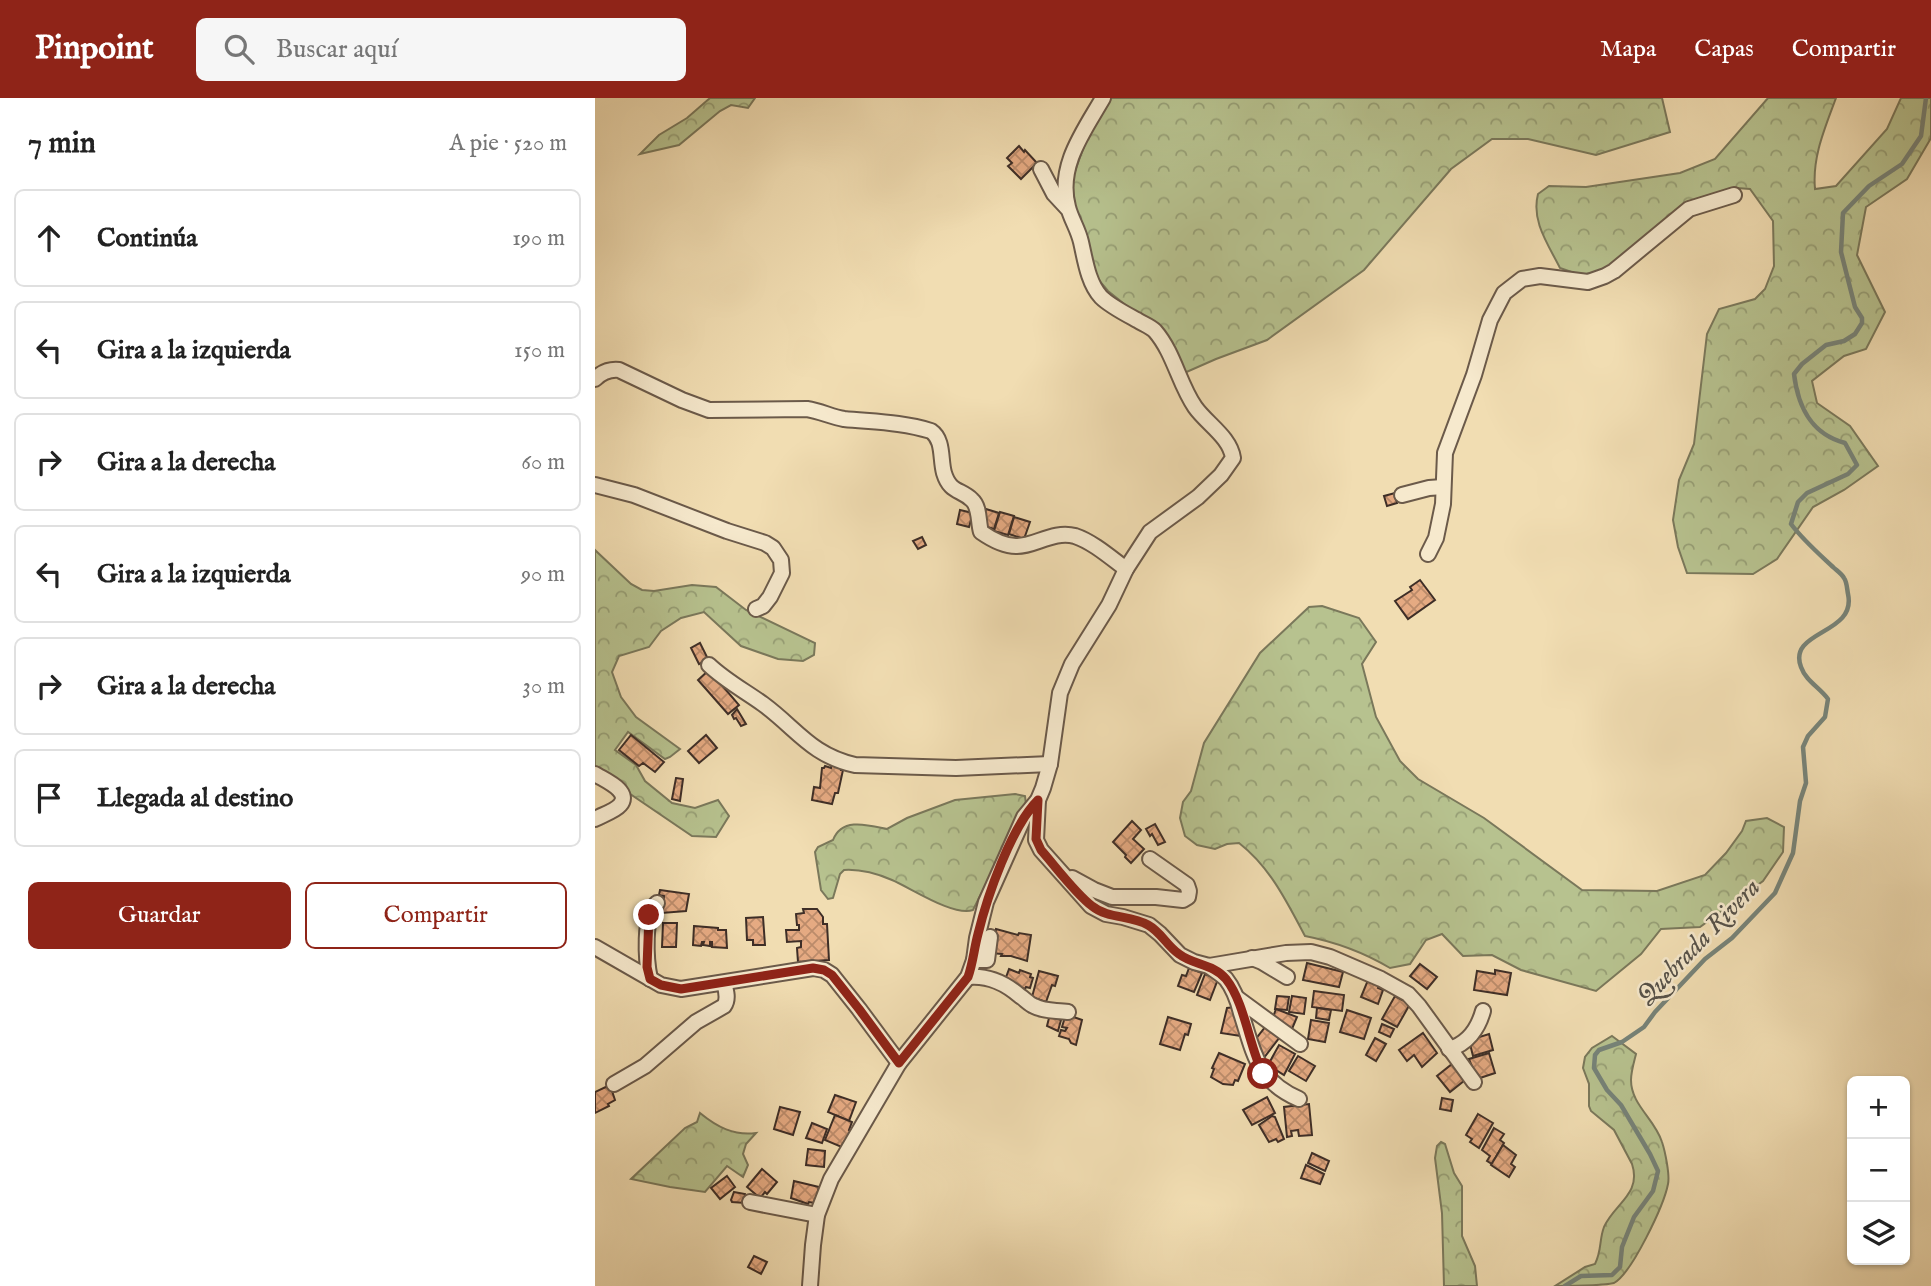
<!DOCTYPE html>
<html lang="es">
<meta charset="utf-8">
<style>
:root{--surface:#fff;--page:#f6f6f6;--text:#222;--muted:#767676;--line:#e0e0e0;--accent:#8f2418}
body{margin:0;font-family:"IM FELL English",serif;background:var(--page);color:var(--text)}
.controls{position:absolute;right:21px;bottom:21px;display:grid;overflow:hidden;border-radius:10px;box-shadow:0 2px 5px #0004}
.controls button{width:63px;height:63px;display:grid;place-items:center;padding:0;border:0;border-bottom:2px solid var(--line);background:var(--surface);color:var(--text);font:35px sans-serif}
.stop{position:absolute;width:21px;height:21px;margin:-16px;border:5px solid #8f2418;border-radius:50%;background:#fff}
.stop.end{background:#8f2418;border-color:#fff;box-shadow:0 2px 7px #0008}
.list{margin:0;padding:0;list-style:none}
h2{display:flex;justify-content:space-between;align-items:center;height:91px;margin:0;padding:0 28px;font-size:30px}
h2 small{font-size:23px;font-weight:400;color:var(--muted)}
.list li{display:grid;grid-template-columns:46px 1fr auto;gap:21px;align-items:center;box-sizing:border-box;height:98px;margin:0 14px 14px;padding:0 14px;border:2px solid var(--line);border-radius:10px}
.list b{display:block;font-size:26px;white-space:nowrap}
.list em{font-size:23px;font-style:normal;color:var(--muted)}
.actions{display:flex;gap:14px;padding:21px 28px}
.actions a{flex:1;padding:16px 0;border:2px solid var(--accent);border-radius:10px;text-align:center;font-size:24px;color:var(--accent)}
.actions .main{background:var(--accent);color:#fff}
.icon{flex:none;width:38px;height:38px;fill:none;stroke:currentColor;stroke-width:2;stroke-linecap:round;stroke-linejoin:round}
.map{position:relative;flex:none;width:1336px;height:1188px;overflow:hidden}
header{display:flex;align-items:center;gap:42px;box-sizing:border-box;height:98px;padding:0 35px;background:var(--accent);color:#fff}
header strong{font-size:33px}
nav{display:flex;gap:38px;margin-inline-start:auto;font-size:24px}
.search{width:490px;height:63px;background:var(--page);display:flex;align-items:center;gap:18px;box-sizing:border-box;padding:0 24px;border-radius:10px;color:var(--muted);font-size:26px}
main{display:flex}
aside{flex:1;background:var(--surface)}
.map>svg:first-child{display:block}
.forest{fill:url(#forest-crowns);stroke:#7a785b;stroke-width:2}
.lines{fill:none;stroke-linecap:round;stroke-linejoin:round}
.stream{stroke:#768379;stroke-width:4.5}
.building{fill:url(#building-cross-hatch);stroke:#3e2e27;stroke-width:2}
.minor-casing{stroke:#6b5a4a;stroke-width:18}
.minor{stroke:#f6e9cd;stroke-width:14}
.route{stroke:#8f2418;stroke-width:9}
.labels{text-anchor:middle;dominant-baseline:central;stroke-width:5;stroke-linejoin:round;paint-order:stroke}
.water-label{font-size:26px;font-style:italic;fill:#555149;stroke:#f6e9cd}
</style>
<header>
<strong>Pinpoint</strong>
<div class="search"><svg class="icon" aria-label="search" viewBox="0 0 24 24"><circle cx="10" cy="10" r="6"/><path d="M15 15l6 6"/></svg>Buscar aquí</div>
<nav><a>Mapa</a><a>Capas</a><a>Compartir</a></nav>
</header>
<main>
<aside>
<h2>7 min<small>A pie · 520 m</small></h2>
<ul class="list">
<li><svg class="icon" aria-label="ahead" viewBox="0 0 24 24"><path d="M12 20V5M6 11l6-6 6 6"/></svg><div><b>Continúa</b></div><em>190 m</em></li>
<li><svg class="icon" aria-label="left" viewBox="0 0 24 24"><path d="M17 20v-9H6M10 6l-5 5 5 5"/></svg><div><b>Gira a la izquierda</b></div><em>150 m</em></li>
<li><svg class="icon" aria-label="right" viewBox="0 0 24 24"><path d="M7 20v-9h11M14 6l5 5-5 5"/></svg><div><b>Gira a la derecha</b></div><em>60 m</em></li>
<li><svg class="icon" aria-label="left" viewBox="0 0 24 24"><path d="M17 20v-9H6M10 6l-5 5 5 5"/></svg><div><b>Gira a la izquierda</b></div><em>90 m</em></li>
<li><svg class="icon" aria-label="right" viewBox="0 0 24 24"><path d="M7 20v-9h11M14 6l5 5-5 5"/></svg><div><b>Gira a la derecha</b></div><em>30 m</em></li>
<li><svg class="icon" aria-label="arrive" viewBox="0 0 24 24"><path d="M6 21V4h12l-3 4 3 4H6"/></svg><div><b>Llegada al destino</b></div></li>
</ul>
<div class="actions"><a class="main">Guardar</a><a>Compartir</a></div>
</aside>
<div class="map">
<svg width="1336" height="1188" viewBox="0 0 1336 1188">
<defs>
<pattern id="forest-crowns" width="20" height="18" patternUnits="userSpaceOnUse" patternTransform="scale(1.75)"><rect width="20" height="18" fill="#b7c28f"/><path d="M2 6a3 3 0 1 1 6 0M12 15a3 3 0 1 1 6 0" fill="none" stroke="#969e75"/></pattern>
<pattern id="building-cross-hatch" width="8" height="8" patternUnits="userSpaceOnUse" patternTransform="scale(1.75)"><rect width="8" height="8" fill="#e5aa82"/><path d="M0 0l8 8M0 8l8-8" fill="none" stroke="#bb8b6a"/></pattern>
</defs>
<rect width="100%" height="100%" fill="#f1ddb2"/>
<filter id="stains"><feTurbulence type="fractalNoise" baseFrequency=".00286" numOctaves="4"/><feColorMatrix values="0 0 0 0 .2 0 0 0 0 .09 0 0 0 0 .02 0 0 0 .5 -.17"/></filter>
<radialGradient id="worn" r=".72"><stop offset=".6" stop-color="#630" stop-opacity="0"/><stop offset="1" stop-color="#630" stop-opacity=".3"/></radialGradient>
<g class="forest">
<polygon points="115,0 160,0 153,10 136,7 125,13 84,47 45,56 64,37 92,20"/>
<polygon points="515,0 1067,0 1075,34 1001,57 933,41 897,41 856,71 769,172 672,242 621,261 587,276 538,213 513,193 502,180 476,105 476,85 484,62 493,38"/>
<path d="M1173,0H1241C1230,30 1217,59 1220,91L1241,88L1292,31L1306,0H1336V40L1312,81L1271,109L1262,157L1290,214L1271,251L1249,258L1217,283L1222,305L1255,328L1283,368L1249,392L1218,409L1182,461L1158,476L1092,475L1083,449L1078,422L1084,382L1099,346L1112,236L1124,211L1160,201L1170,191L1179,168L1178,123L1155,91L1142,90L1097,111L1026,167L988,178L965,170C953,146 936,123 943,96L954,88L991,89L1085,75L1120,61Z"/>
<polygon points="0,452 36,486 47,492 59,493 97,487 121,489 151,512 220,545 219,557 208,563 183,561 146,548 109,514 86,520 66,533 54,549 24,558 17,574 26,599 41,619 85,651 75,659 70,661 33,634 20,652 41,667 50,683 77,705 100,710 123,702 134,718 121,739 97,738 0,672"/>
<path d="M727,508L764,520L781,544L767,566L781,619L805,663L823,681L889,720L987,792L1062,793L1110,777L1131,755L1147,733L1151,723L1172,720L1189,729L1188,754L1168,783L1105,829L1066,831L1046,856L1001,893L926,872L897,857L868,858L847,836L831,842L815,866L795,870C768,854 741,844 710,838C692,804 675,769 644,745L632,746L620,751L602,747L590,738L585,720L588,704L596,693L609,645L665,555L714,509Z"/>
<path d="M420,696L430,698L431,707L378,812C359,819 316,790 297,782C283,776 265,771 249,772L245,776L238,800L233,801L226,792L220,754L223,749L238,742C247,719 273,727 292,731L312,720L360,702Z"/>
<path d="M1017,938L1041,956C1039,964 1036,974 1036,982C1036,1007 1060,1021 1067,1044C1070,1053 1075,1077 1073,1086C1069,1107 1037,1175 1019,1185C1006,1188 975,1188 960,1188L990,1169L1000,1166C1007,1152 1004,1142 1009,1129C1019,1106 1047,1096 1037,1066L1019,1032L996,1013L994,1008V986L988,970L990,959L997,950Z"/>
<path d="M105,1015C122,1029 139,1038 161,1035L151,1046L148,1056L153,1067L148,1079L132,1068L110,1094L75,1089L36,1081L90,1030L102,1024Z"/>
<polygon points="846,1044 850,1046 859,1075 867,1088 867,1138 880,1168 882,1188 849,1188 847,1115 840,1060 842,1048"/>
</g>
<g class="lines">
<path class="stream" d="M970,1188L986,1178L1017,1177L1025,1169L1027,1149L1039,1119L1058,1093L1063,1073L1055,1056L1026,1007L1012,992L999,970L1000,957L1004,952L1027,944L1049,929L1060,914L1110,861L1137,840L1180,795L1198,755L1205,703L1211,685L1208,649L1213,638L1230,619L1233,601C1224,589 1211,583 1206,569C1192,532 1262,537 1253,496C1252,491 1252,484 1249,480C1247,476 1241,472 1238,469C1223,455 1208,442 1196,426L1203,404L1212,395L1253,376L1262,367L1250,345C1216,336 1203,309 1199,276L1207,266L1231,247L1249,243L1260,236L1267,225V220L1260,209L1246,154L1248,115L1274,88L1307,66L1326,38L1331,0"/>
</g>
<g class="building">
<polygon points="424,48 429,54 430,52 442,65 426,81 413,68 417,65 412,60"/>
<polygon points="800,395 802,405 792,408 789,398"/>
<polygon points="391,411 404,415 399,431 386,427"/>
<polygon points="365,412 378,415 374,429 362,426"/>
<polygon points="405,414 419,418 413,437 399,433"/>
<polygon points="419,419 435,424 429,441 414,436"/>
<polygon points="327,439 331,447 323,451 318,443"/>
<polygon points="825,482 840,502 813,521 800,503 817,492 815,489"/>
<polygon points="105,545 113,561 104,566 96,550"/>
<polygon points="114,572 144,607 133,616 103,582"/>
<polygon points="142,611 151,626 146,628 141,620 139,621 137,617"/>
<polygon points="36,637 69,664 60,674 48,665 44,668 24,652"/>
<polygon points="111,637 122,650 104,665 93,653"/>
<polygon points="237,665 247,667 246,672 248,672 243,695 240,695 237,706 217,702 219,689 225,690 227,670 229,670 230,668 236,670"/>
<polygon points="81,680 88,681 85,703 77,701"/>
<polygon points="537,723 546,732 538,741 549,751 536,765 530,759 531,757 518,744"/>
<polygon points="560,726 570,744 563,747 557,736 555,738 551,731"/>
<polygon points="65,792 94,796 91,813 67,815 69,798 64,797"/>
<polygon points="208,811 222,811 228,819 228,826 232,826 234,862 203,864 202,850 206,849 206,843 192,844 191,832 204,832 204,827 202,827 201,816 209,815"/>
<polygon points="168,819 170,847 158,847 158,842 152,842 151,820"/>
<polygon points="68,825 82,825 81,849 67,849"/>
<polygon points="99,828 123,830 123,832 131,832 132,850 117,849 117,844 115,844 115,848 108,847 109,844 107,844 106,848 98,847"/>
<polygon points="401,831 423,837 424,835 436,837 432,863 416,858 406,858 407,856 397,855"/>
<polygon points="712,865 748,874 744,889 708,882"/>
<polygon points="825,866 842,879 832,891 815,878"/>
<polygon points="594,870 607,875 599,894 583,888 587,877 591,878"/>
<polygon points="414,871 424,875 425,872 436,876 435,879 438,880 435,890 431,889 430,891 420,888 420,885 410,882"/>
<polygon points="900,872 916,875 912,897 879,892 882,873 900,876"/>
<polygon points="444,873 463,878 460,888 457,887 451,904 437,899"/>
<polygon points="610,876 623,881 615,902 602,897"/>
<polygon points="773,882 784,887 783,890 788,892 783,906 766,899"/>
<polygon points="719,893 749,897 747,913 717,909"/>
<polygon points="682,898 694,899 692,912 680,911"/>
<polygon points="697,898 711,900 709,916 694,914"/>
<polygon points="800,898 815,906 802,929 787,921"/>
<polygon points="640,909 646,938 626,935 632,910"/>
<polygon points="722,910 736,912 734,922 721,920"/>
<polygon points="681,911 702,919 697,931 677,922"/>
<polygon points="752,912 776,920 769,941 745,934"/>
<polygon points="455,916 466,922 463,933 452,928"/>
<polygon points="476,918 487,922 481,947 476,945 474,941 464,938 466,932 470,933 472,930 467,929 470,919 475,921"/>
<polygon points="573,919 596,926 593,937 590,936 585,952 565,946"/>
<polygon points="716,922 734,925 730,944 713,941"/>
<polygon points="787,926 799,931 795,939 784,934"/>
<polygon points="671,928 685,939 668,961 660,942"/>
<polygon points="828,935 842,955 827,969 819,957 812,963 804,952"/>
<polygon points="894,936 898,952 878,958 875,946 878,941"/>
<polygon points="780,940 791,946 781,963 771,957"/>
<polygon points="684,947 700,956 689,977 673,967"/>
<polygon points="624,955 650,966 643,983 640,982 638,987 628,986 616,979 619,971 617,970"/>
<polygon points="894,955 900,975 882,981 874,961"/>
<polygon points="703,958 720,968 711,983 694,973"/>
<polygon points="857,966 870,982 855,994 842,978"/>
<polygon points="15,987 20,1002 13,1006 14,1008 0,1015 0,994"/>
<polygon points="240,997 261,1004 254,1023 233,1014"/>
<polygon points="672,999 680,1015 657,1027 648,1012"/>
<polygon points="847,1000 858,1002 856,1013 845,1011"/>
<polygon points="714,1006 717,1037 704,1038 703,1032 696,1033 697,1038 692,1039 689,1009"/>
<polygon points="185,1009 205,1014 198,1037 179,1031"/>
<polygon points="883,1016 898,1025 884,1050 875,1044 877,1041 871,1037"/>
<polygon points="240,1017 257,1024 254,1032 256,1033 249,1050 230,1042"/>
<polygon points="677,1018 680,1019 689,1041 683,1044 681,1041 674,1044 664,1027"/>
<polygon points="217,1025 232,1031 227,1045 211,1040"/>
<polygon points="899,1030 909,1036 905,1042 909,1045 897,1066 892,1063 895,1058 887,1052"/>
<polygon points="908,1047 921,1057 916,1066 920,1069 914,1079 896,1067"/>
<polygon points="213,1051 230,1053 229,1069 211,1067"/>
<polygon points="717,1055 734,1063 730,1073 713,1065"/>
<polygon points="711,1067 729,1076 725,1086 706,1080"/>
<polygon points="167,1071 182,1084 172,1096 170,1094 165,1100 152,1089"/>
<polygon points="132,1078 140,1089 125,1101 116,1090"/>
<polygon points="199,1083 224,1089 220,1105 214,1104 213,1106 196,1100"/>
<polygon points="139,1094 150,1096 150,1098 152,1098 150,1105 137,1104 136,1102"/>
<polygon points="159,1158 172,1164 166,1176 153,1169"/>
</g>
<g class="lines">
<defs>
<g id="minor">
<polyline points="446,71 459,96 472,110"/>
<path d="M0,281C7,274 14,271 24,272L87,302L114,312L212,311C225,313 237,319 249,321C279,324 307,324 336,333C349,342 345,361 349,375C355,395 366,391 377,402C385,409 383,424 386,434C396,441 408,448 421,448C439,449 458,432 480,438C498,444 516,460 531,471"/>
<polyline points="0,387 39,397 132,433 170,445 178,450 186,462 187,475 175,499 168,508 161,511"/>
<polyline points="807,397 834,390 848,389"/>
<polyline points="833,456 841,440 848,406 850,355 879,277 895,222 909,195 927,181 945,178 993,184 1010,178 1019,173 1094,111 1139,97"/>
<path d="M114,567C131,583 150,593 168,606C202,631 216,657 260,667L361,670L455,666"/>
<path d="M0,676C9,682 37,693 25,707C20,713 7,717 0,721"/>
<polyline points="443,702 441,742 446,752 496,808 511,816 528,819 554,827 565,836 585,857 599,864 614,868 691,855 716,854 735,859 786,881 813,896 824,908 879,984"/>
<polyline points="477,780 499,792 517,799 561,799 588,802 593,799 594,793 592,787 555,761"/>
<polyline points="0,849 66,887 86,891 218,870 229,872 237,877 264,911 304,965"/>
<polyline points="657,860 667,864 692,879"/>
<polyline points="379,862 392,862 395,839"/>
<path d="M614,868C619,872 626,876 631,881C639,891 643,903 646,915C659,955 662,983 704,1001"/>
<path d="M373,879C394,877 410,885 425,898C430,901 434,906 439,908C450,914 461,912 473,914"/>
<path d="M55,881C51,863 48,817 62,805"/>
<polyline points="642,900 705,946"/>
<path d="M854,951C872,946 883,931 888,913"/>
<path d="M19,986L50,968L101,924L129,908C134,901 131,892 129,885"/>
<polyline points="155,1104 222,1117"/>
<path d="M215,1188L218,1147L222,1117L236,1081L304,965L373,879L379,862L382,840L391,804L429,719L443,702L448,690L455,666L465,595L477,566L514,507L531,471L555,434L603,399L626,377L638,360C635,339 612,326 600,309C584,286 579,255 560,233C555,228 548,226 542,222C531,216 515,208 506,199C493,185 490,161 486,144C483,131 476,121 473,109C462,68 489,33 508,0"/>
</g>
</defs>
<use href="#minor" class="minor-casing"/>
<use href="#minor" class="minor"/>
</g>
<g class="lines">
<path class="route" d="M54,817L52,869L55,881L66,887L86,891L218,870L229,872L237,877L264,911L304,965L373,879C378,865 379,851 383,836C392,799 416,729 443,702L441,741L446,752C461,769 480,795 497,808C513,821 535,817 553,827C566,834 572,848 584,856C598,867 619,866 631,881C650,905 654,948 668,976"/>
</g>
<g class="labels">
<g class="water-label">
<text transform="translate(1104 844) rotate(-46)">Quebrada Rivera</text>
</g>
</g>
<rect width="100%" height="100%" filter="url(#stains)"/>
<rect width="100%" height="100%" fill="url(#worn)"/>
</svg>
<div class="controls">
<button>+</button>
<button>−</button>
<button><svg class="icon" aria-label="layers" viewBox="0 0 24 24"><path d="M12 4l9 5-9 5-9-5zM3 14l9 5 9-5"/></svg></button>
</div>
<div class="stop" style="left:668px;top:976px"></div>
<div class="stop end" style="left:54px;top:817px"></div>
</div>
</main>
